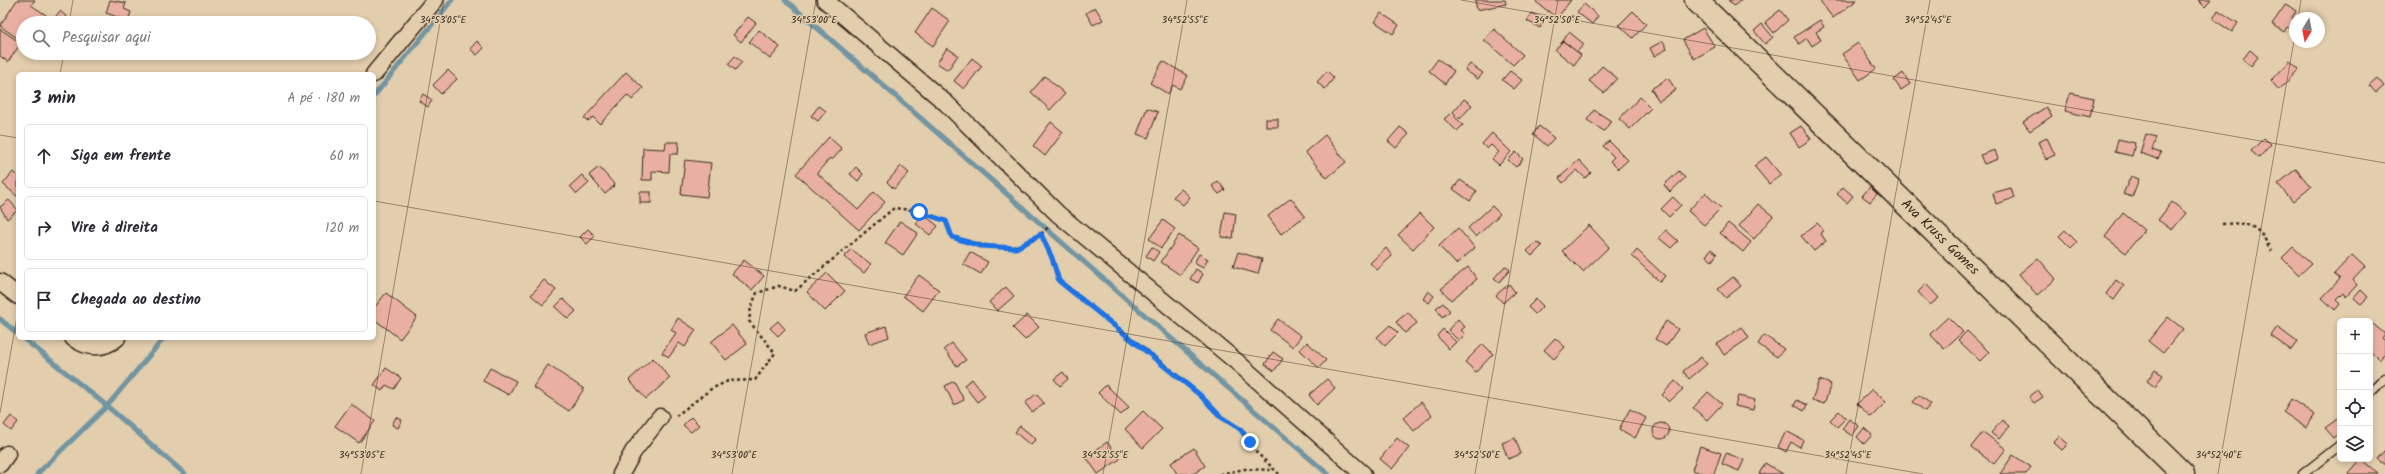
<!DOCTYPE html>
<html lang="pt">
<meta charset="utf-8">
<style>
:root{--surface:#fff;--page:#f7f7f7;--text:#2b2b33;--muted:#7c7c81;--line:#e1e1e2}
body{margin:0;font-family:Kalam,sans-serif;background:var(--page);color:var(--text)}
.controls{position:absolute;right:12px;bottom:12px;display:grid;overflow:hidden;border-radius:6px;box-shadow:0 2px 6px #0003}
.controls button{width:36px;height:36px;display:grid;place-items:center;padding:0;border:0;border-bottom:1px solid var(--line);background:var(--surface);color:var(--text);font:20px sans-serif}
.compass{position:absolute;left:2289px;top:12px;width:36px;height:36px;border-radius:50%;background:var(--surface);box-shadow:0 2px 6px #0003;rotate:190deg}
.stop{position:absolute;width:12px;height:12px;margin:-9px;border:3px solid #1a73e8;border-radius:50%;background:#fff}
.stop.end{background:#1a73e8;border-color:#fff;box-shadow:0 1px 4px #0008}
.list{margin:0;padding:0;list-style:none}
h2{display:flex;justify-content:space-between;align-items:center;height:52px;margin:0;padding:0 16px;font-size:17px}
h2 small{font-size:13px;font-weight:400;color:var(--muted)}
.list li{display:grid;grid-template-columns:26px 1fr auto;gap:12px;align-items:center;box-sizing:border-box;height:64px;margin:0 8px 8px;padding:0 8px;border:1px solid var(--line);border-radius:6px}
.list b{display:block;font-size:15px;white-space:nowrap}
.list em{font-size:13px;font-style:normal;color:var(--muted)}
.icon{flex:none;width:22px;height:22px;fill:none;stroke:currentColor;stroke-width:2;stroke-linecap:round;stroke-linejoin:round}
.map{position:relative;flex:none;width:2385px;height:474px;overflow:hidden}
.search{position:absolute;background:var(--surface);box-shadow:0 2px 6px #0003;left:16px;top:16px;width:360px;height:44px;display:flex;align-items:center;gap:10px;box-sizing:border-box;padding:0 14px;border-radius:22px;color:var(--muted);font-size:15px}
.panel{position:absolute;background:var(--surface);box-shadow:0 2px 6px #0003;left:16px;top:72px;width:360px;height:268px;border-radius:6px}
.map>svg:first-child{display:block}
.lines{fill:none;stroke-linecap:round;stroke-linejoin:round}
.stream{stroke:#7395a2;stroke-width:5}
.building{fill:#e9b0a1;stroke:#3b2a1e}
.lane-casing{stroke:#3b2a1e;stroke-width:11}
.street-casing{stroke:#3b2a1e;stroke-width:19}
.secondary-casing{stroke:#3b2a1e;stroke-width:25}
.path{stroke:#3b2a1e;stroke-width:2.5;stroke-dasharray:3 3;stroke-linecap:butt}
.lane{stroke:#e2cdac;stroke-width:8}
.street{stroke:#e2cdac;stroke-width:16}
.secondary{stroke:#e2cdac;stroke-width:22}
.route{stroke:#1a73e8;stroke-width:5}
.ticks{fill:none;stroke:#3b2a1e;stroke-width:1;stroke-opacity:0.45}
.labels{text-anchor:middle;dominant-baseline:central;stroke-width:3;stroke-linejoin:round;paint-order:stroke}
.street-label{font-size:14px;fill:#3b2a1e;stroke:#e2cdac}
.ticks-label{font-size:10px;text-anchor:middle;fill:#3b2a1e;stroke:#e2cdac;stroke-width:3;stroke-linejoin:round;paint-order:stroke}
</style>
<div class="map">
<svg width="2385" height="474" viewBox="0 0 2385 474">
<rect width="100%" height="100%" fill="#e2cdac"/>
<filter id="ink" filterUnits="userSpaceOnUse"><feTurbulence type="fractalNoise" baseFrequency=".025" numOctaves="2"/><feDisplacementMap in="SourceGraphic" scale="8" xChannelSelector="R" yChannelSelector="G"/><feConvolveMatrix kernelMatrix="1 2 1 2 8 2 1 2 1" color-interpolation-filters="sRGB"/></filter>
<g filter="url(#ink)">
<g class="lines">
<g class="stream">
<path d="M785,0C967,157 1145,318 1328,474"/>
<polyline points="374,96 452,0"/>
<polyline points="0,319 18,334"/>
<polyline points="23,338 107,406 185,474"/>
<polyline points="37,474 107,406 164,338"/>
</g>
</g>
<g class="building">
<polygon points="17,0 35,0 31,5 46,15 40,23 23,23 23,42 0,26"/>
<polygon points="110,0 126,3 124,9 131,12 128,21 106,13"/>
<polygon points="1475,0 1505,0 1506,4 1477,10"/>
<polygon points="1538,0 1571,0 1557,18 1536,2"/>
<polygon points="1728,0 1741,0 1734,6"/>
<polygon points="1857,0 1833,18 1820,1 1821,0"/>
<polygon points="2198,0 2211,0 2205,7"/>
<polygon points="1584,4 1598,16 1592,24 1577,12"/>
<polygon points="2286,4 2296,11 2292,18 2295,21 2294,31 2287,27 2284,32 2272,24"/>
<polygon points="1095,7 1103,20 1093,25 1086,13"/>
<polygon points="932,8 950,21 933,46 915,33"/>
<polygon points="1780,10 1788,20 1774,33 1765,22"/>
<polygon points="2218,10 2238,23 2232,32 2213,19"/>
<polygon points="60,11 67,17 63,23 54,23 52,21"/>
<polygon points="1633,11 1646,24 1633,38 1619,25"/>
<polygon points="1381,13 1399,25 1393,34 1375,22"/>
<polygon points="1532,13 1544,20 1540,28 1527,21"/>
<polygon points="748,17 756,23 741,42 733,35"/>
<polygon points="1820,20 1824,27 1816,32 1821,40 1812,46 1807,38 1799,44 1794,37"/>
<polygon points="1762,24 1773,37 1765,44 1754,31"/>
<polygon points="1703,28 1715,47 1694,59 1683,40"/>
<polygon points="0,29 21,43 8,62 0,56"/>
<polygon points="1494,29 1523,55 1513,65 1484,40"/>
<polygon points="759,30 780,47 770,59 749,42"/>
<polygon points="1569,32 1584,44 1577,52 1563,41"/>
<polygon points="477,41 484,48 477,55 470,49"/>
<polygon points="1563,41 1581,55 1574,65 1555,50"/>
<polygon points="1663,41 1667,49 1654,56 1650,48"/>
<polygon points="1858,43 1876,69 1860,80 1842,54"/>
<polygon points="947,48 958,55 948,70 937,63"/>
<polygon points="2250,50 2258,57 2251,66 2243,59"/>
<polygon points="735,56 742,62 735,70 728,64"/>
<polygon points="972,58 982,66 964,89 954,81"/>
<polygon points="1438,59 1454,71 1445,84 1429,71"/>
<polygon points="1163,61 1188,76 1180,89 1173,85 1168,94 1150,83"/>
<polygon points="2290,61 2299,69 2279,90 2271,81"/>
<polygon points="1470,64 1483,73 1478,79 1465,70"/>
<polygon points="1602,66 1617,78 1604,93 1589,81"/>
<polygon points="448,70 457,79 441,94 433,85"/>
<polygon points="1327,71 1334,78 1325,89 1317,82"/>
<polygon points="1510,71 1522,80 1514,89 1502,80"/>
<polygon points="626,72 643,88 632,100 627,95 600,124 593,117 588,121 584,118"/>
<polygon points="1903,73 1910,84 1901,90 1894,80"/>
<polygon points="1045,76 1065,94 1050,110 1031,92"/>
<polygon points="1668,78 1676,90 1659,101 1651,89"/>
<polygon points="2377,78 2384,86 2376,93 2369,85"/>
<polygon points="2070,93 2094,98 2090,117 2065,111"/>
<polygon points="423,94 432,100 428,107 419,101"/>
<polygon points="1640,97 1651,108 1630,129 1619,119"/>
<polygon points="1464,99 1472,105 1460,119 1453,112"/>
<polygon points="819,106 826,111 818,121 811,116"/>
<polygon points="2046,107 2052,116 2030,131 2023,122"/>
<polygon points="1147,108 1158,112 1148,138 1137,134"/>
<polygon points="1594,110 1611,121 1604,131 1587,120"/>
<polygon points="1451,113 1463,125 1457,131 1444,119"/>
<rect x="1266" y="119" width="12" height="8"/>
<polygon points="1051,122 1063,132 1045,156 1033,146"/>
<polygon points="1539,126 1554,138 1547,146 1533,134"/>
<polygon points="1801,126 1811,139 1799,147 1790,133"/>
<polygon points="1400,127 1409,134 1396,148 1388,141"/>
<polygon points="1492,133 1511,152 1499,165 1492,159 1499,152 1491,145 1487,149 1482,144"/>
<polygon points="2146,134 2156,137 2152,150 2161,153 2158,159 2140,153"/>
<polygon points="1325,135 1346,162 1327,178 1305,152"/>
<polygon points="829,137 842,149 832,160 830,158 817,173 858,210 874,192 885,202 859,230 796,174"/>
<polygon points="2047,138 2055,155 2046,159 2038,142"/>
<polygon points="2264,138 2271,144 2259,158 2251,151"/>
<polygon points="2118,139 2135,143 2132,156 2115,152"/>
<polygon points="1609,141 1628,160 1618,169 1610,161 1614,157 1603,146"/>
<polygon points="666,142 679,142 678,154 670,154 669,172 652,171 652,180 642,180 643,148 665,149"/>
<polygon points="1995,150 1998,159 1984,164 1980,155"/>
<polygon points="1516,152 1523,159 1516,167 1508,160"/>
<polygon points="1766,157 1781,175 1769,184 1754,166"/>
<polygon points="685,160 711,163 707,197 681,194"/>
<polygon points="1579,160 1591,173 1585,178 1577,170 1563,183 1559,178"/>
<polygon points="901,166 909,173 894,189 887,182"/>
<polygon points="599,167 615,185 605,194 589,175"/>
<polygon points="856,167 863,174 858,181 850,174"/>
<polygon points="2296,169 2311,187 2293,202 2278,184"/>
<polygon points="1679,171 1685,178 1670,192 1664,185"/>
<polygon points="13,172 18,177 18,197 3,184"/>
<polygon points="582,175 589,183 577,194 570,186"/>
<polygon points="2131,176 2139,179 2132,197 2123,194"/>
<polygon points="1460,180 1477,191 1470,201 1453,189"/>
<polygon points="1218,181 1225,190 1219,194 1212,186"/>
<polygon points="1843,187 1853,196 1847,203 1837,194"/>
<polygon points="1870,187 1877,194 1870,202 1862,196"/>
<polygon points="2011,188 2014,198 1996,204 1993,193"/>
<polygon points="1181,189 1190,197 1183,205 1173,197"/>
<rect x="640" y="192" width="11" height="11"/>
<polygon points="1705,193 1721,208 1704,225 1688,211"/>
<polygon points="1673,197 1681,205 1669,217 1661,209"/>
<polygon points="1291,198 1305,216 1281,234 1268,216"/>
<polygon points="9,200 18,210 7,219 0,207"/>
<polygon points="2172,202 2186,213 2172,230 2158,220"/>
<polygon points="1758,204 1773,216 1754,239 1739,226"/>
<polygon points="1492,206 1500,214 1476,237 1468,228"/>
<polygon points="1225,212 1236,214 1233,238 1221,237"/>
<polygon points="1420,213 1434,227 1413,249 1398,235"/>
<polygon points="2123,213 2144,230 2126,253 2105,237"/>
<polygon points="924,215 938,226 930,235 916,224"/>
<polygon points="1163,220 1175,229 1161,248 1149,239"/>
<polygon points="900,221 918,233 903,255 885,243"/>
<polygon points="1728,223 1751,242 1743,252 1720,233"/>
<polygon points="1817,223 1824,230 1820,233 1826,241 1814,251 1801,236"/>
<polygon points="1589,225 1609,247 1583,272 1562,251"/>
<polygon points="1458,228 1475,248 1456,264 1439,246"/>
<polygon points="588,229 595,236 587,244 580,237"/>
<polygon points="1666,230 1678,241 1671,248 1659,238"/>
<polygon points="2065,230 2077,242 2071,248 2059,236"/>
<polygon points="1179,235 1198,248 1180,275 1161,262"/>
<polygon points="1537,242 1542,246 1532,256 1527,251"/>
<polygon points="1152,247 1159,252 1153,261 1146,256"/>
<polygon points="2293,247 2311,264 2299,275 2282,258"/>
<polygon points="1386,248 1392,256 1377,270 1370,263"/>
<polygon points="851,249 871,264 864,273 844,257"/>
<polygon points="1711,249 1717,254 1712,261 1706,256"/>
<polygon points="1637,250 1665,276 1660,282 1632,256"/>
<polygon points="970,252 988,262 981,274 963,264"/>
<polygon points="1238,252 1262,259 1258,274 1233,267"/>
<polygon points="1199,254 1208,259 1203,268 1194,263"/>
<polygon points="2352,255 2365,267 2353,280 2357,285 2346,297 2343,293 2336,300 2340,304 2335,310 2322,298 2340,279 2334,274"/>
<polygon points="2038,258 2056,279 2037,295 2019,274"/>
<polygon points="744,260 764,276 752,290 732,274"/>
<polygon points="1505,266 1510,270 1499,282 1494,278"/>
<polygon points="1468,267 1477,279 1451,300 1441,289"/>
<polygon points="1196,269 1203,274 1198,283 1190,279"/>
<polygon points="827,273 845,291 825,311 807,292"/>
<polygon points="919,275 939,290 923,311 903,296"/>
<polygon points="1733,277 1741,286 1726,298 1718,289"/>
<polygon points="544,280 556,290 543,305 531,295"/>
<polygon points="2116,280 2124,286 2114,300 2106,294"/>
<polygon points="1509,284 1515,292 1503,303 1496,295"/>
<polygon points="1926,284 1939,298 1930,305 1918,292"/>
<polygon points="1006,287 1014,296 997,311 989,302"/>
<polygon points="2361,290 2368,297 2361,304 2354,298"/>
<polygon points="1428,291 1434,296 1429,303 1423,299"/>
<polygon points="386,293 417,317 400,339 374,319 374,308"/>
<polygon points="563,299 576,311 568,319 555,307"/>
<polygon points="1536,299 1543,306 1535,314 1528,307"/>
<polygon points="1443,303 1450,311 1442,317 1436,308"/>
<polygon points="1408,312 1417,323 1405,333 1396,322"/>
<polygon points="1027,315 1039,327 1025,340 1013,328"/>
<polygon points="1948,317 1963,332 1944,349 1930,334"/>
<polygon points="2168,317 2183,329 2163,353 2148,341"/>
<polygon points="678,318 696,330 685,347 679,343 669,357 662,353 676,333 671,330"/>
<polygon points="1278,319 1301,336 1293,347 1270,330"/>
<polygon points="1458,319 1465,327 1461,330 1465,334 1459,341 1448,330"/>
<polygon points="778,321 785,329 778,336 770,328"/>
<polygon points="1666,321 1678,329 1666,346 1655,339"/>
<polygon points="2373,324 2385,334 2382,338 2385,341 2385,354 2379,360 2370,351 2370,328"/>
<polygon points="732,325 747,344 726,360 711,342"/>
<polygon points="1390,325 1398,333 1385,346 1377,337"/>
<polygon points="886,326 889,337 869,344 865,333"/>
<polygon points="1742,327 1749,338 1724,355 1717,344"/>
<polygon points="2277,327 2297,342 2291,350 2271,336"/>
<polygon points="1443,329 1456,342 1449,349 1437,336"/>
<polygon points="1967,331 1989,352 1980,361 1958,340"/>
<polygon points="1764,335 1784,349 1777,357 1758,344"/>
<polygon points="1555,338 1565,347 1554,359 1544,350"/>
<polygon points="1307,342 1326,360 1319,368 1300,350"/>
<polygon points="952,343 966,360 957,366 944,349"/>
<polygon points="1483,344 1493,354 1476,372 1465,362"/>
<polygon points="1273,352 1283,359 1274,371 1265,364"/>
<polygon points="1701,357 1707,364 1689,379 1683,371"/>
<polygon points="653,358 670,378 646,399 629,380"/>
<polygon points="548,365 584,389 569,411 533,387"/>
<polygon points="386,368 401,378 394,389 386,385 382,391 374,385"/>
<polygon points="490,368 516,381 509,395 483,381"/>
<polygon points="2155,370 2163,375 2155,387 2147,381"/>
<polygon points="1063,372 1068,379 1060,386 1054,379"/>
<polygon points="972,379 985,396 977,402 964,385"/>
<polygon points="1327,379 1335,388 1317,405 1309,395"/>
<polygon points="1819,380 1831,384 1824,404 1812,400"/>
<polygon points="954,381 964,400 954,405 945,386"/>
<polygon points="1675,381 1683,389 1669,402 1662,395"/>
<polygon points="1106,385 1129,407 1121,415 1098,393"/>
<polygon points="1872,389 1886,402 1871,417 1857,404"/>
<polygon points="2038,390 2043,397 2034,403 2029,397"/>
<polygon points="1708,392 1722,404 1707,420 1693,408"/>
<polygon points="1036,394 1044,403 1032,412 1025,403"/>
<polygon points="1919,395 1931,404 1925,411 1913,402"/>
<polygon points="1738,396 1755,400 1753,410 1735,406"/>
<polygon points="2291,399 2315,415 2306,428 2283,412"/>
<polygon points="1797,400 1807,405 1804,411 1794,405"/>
<polygon points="1421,402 1432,415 1414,431 1403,418"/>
<polygon points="351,404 375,421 359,443 335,426"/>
<polygon points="1630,409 1646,418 1635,438 1619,429"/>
<polygon points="1143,411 1162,429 1143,448 1125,429"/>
<polygon points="1839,411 1846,418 1837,427 1830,420"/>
<polygon points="11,416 18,422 11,431 4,425"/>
<polygon points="396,417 402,420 398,428 392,425"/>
<polygon points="691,417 699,425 691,432 683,425"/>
<polygon points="2340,417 2340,433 2334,438 2325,428"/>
<polygon points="1849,419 1859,426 1852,436 1842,429"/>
<polygon points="2002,420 2009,426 1999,439 1991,433"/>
<circle cx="1661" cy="431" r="8"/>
<polygon points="1020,426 1036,439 1030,445 1015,432"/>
<polygon points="1864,428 1872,435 1864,444 1857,437"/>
<polygon points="1786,431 1803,440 1800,447 1791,442 1786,452 1778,447"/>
<polygon points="1983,432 2006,449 1994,464 1971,447"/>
<polygon points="2059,436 2068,444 2062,450 2053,442"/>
<polygon points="1397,438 1409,448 1392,469 1380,459"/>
<polygon points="1515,438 1521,454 1508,459 1502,443"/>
<polygon points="1107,442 1120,459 1098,474 1086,457"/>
<polygon points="1700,446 1721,453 1714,474 1704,474 1692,470"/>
<polygon points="1194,448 1205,466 1193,474 1177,474 1171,463"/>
<polygon points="2385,450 2385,465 2377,459"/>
<polygon points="1726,453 1744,460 1739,471 1722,464"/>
<polygon points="2013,455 2031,467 2026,474 2000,474"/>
<polygon points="2361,459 2378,474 2348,474"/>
<polygon points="1765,463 1783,474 1759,474"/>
</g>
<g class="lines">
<defs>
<g id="lane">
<polyline points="2370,393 2385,378"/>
<polyline points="2303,474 2340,445"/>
</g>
<g id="street">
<polyline points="825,0 947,104 1058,214 1237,362 1363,474"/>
<polyline points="374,74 435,0"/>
<polyline points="0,282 18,296"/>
<path d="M73,338C87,348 103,350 117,338"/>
<polyline points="0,464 7,454"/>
<polyline points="621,474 633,452 660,417"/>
</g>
<polyline id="secondary" points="1696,0 2183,474"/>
</defs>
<use href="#lane" class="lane-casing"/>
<use href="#street" class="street-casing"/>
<use href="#secondary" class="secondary-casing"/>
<g class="path">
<path d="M2222,224C2250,222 2259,225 2271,251"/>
<polyline points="1041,234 1052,258 1059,281 1170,369 1200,395 1221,417 1240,429 1246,436 1254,450 1279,474"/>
<path d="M676,416L711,389L728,381L755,380L775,353L749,321L751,307L757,293L779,286L795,291L894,208L919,211L946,221L952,237C985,247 1022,258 1048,227"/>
<polyline points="1220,474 1245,469 1272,470"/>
</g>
<use href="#lane" class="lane"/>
<use href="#street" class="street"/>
<use href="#secondary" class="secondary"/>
</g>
</g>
<g class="lines" filter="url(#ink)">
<polyline class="route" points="919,212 946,221 952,237 980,246 1016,248 1041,234 1052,258 1059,281 1200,395 1221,417 1240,429 1250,442"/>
</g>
<path class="ticks" d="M1461,0L2385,163M2298,18L2301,0M69,23L73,0M60,74L64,53M0,135L18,138M374,201L1923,474M0,413L18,311M361,474L444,0M732,474L816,0M1103,474L1187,0M1475,474L1558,0M1846,474L1930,0M2218,474L2295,35"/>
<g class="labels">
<g class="street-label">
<text transform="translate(1940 237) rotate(44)">Ava Kruss Gomes</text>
</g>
</g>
<g class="ticks-label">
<text x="443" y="23">34°53'05"E</text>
<text x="814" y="23">34°53'00"E</text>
<text x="1185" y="23">34°52'55"E</text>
<text x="1557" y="23">34°52'50"E</text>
<text x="1928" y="23">34°52'45"E</text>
<text x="362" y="458">34°53'05"E</text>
<text x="734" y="458">34°53'00"E</text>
<text x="1105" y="458">34°52'55"E</text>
<text x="1477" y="458">34°52'50"E</text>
<text x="1848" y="458">34°52'45"E</text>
<text x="2219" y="458">34°52'40"E</text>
</g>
</svg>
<div class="controls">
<button>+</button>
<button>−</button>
<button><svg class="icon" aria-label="locate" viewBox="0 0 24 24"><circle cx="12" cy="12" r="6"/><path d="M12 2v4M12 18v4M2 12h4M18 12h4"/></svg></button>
<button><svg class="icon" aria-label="layers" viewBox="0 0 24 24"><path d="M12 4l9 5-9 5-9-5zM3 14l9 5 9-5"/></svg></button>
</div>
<svg class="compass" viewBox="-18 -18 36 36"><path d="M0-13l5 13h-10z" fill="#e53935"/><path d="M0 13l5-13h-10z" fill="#7c7c81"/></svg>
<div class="stop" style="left:919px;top:212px"></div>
<div class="stop end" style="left:1250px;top:442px"></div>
<div class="search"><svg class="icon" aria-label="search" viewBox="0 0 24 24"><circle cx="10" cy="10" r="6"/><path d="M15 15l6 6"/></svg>Pesquisar aqui</div>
<section class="panel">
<h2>3 min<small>A pé · 180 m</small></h2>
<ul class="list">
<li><svg class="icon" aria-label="ahead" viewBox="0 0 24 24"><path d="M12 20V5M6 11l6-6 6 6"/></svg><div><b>Siga em frente</b></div><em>60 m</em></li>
<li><svg class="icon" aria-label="right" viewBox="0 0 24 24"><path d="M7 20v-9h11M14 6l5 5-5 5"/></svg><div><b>Vire à direita</b></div><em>120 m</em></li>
<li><svg class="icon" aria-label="arrive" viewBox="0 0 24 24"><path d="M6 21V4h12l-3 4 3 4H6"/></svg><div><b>Chegada ao destino</b></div></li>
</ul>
</section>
</div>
